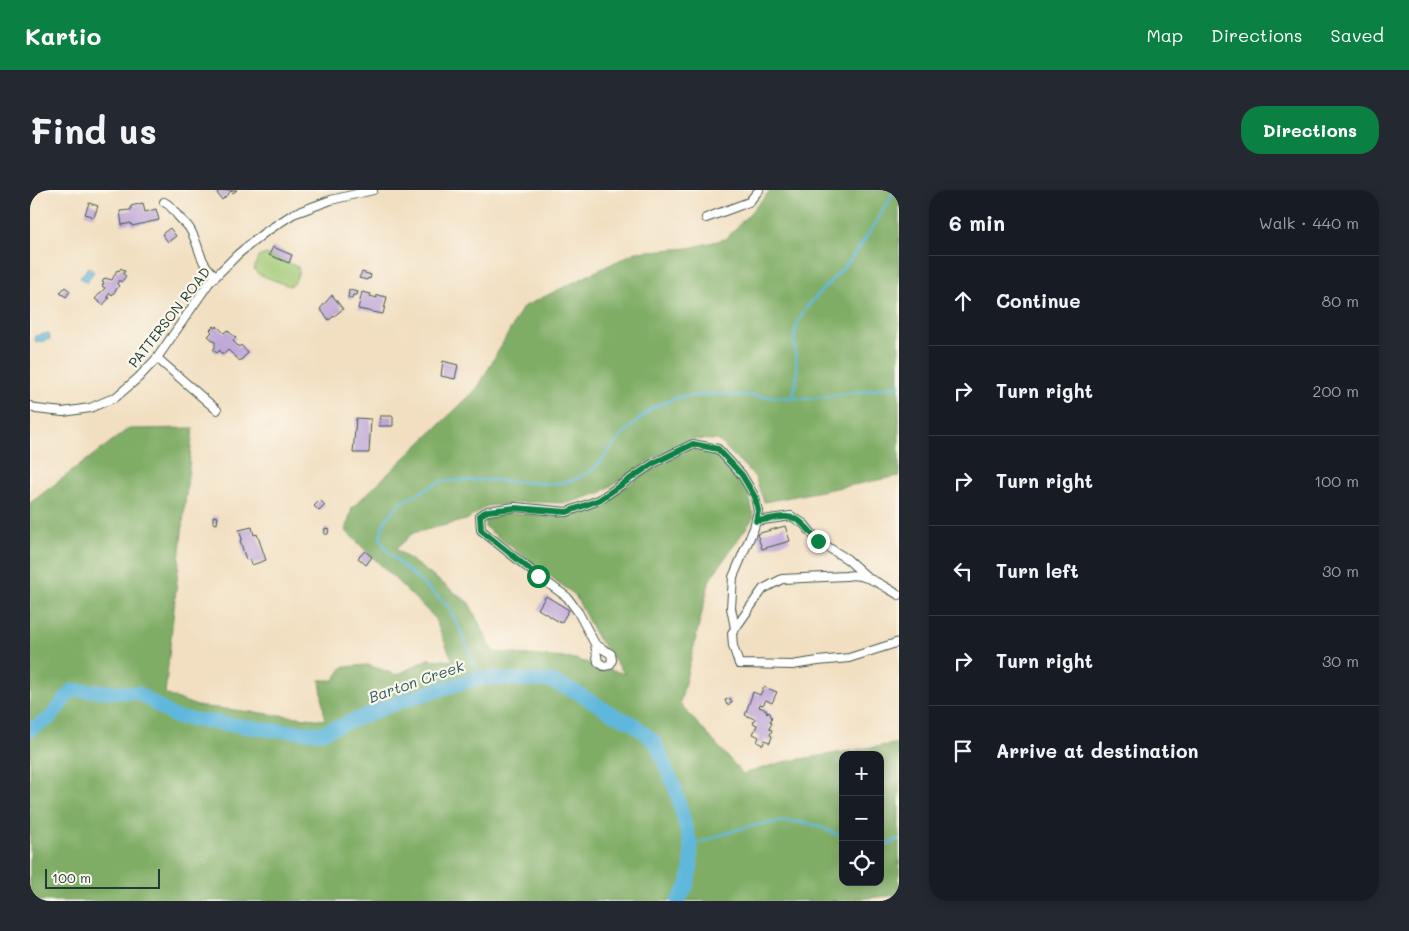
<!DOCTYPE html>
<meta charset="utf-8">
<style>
:root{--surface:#171b24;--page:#242831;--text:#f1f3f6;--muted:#9ea1a6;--line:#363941;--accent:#0b8043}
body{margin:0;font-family:Mali,sans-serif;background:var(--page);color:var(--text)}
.controls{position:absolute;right:15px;bottom:15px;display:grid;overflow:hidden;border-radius:10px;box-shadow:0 2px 12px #0003}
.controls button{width:45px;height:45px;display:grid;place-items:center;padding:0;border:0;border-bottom:1px solid var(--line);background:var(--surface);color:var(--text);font:25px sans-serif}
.scale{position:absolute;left:15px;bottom:12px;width:115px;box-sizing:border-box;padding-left:5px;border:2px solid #1f3d34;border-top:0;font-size:14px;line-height:18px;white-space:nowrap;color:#1f3d34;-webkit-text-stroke:4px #fbf7ec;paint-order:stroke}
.stop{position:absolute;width:15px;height:15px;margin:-11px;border:4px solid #0b8043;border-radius:50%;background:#fff}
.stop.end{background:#0b8043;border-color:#fff;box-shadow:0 1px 5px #0008}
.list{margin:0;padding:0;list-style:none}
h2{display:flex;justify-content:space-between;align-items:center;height:65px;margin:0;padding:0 20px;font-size:21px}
h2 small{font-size:16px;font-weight:400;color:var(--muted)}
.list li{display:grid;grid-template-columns:32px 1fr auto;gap:15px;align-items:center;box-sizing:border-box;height:90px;padding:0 20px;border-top:1px solid var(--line)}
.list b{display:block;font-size:19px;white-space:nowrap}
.list em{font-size:16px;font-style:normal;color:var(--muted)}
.icon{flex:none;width:28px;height:28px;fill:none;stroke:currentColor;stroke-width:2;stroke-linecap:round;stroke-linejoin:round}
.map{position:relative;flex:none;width:869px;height:711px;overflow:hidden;border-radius:20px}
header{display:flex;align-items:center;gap:30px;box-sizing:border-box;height:70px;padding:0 25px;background:var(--accent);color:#fff}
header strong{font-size:24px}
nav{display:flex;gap:28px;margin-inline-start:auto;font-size:18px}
.intro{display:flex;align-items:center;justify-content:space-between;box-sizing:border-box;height:120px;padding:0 30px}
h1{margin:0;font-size:35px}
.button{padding:12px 22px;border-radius:20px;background:var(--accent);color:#fff;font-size:18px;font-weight:700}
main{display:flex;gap:30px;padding:0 30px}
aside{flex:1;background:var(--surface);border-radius:20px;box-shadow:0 2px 12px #0003}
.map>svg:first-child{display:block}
.green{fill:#a0c974;stroke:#608354}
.forest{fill:#80ad66;stroke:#50754d;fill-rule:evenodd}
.water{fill:#5eb7dc;stroke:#3e7a88}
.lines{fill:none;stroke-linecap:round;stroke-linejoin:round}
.stream{stroke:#5eb7dc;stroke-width:2.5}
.river{stroke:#5eb7dc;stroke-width:14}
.building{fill:#bfa7d7}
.minor-casing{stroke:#3f5549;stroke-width:10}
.minor{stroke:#fff;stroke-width:8}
.route{stroke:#0b8043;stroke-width:6}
.labels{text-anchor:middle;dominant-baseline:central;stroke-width:4.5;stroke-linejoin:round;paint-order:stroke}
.street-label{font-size:14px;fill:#1f3d34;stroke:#fbf7ec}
.water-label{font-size:15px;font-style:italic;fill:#2f5c5e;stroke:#fbf7ec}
</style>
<header>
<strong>Kartio</strong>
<nav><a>Map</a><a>Directions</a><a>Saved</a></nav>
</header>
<div class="intro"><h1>Find us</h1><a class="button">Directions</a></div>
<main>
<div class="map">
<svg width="869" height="711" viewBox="0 0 869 711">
<rect width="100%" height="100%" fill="#fbf7ec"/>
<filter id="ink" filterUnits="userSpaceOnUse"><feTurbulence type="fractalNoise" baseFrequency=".02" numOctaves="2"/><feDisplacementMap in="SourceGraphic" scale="10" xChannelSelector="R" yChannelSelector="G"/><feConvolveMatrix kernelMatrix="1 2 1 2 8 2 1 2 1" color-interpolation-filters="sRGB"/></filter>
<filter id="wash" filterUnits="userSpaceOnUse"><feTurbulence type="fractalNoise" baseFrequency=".0096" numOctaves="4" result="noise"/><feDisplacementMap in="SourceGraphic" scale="20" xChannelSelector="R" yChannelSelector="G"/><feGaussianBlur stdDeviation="1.12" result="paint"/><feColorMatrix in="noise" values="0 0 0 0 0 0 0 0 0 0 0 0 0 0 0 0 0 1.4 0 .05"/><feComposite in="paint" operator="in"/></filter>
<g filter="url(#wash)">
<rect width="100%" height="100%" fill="#f2dfc1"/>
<polygon class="green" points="236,64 268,77 269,82 264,94 259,96 228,84 224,79 228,67"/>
<path class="forest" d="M741,0H869V286L734,312L725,287L688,250L659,249L617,272L570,303L538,313L497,312L457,316L436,330L383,343L366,359L439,413L463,462L545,469L595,484L567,447L545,405L455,337V330L460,324L481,323L530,327L556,323L620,281L661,259L684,264L718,301L724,327L680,389L650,514L713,584L753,572L869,553V705L806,711H0V313L98,239L163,238L135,504L167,516L295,530L290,490H304L313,477L338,475L367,485L398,469L423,471L404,427L316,341L322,318L447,199L493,117L606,62L659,58L696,49ZM813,565H850V692H813Z"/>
<g class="water">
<polygon points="58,77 64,82 58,89 59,90 57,93 50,88"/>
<polygon points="19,143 20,149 6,153 5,146"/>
</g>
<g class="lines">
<g class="stream">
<path d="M762,208C764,201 767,193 767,186C768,167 760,151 768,133C776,113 800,93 814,77C834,54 850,26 865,0"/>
<polyline points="449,488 436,453 418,416 366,370 355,358 350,347 354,332 369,314 411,291 461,290 523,294 544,290 564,279 595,242 622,218 648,207 688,204 778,209 843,200 869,195"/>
<polyline points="850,654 856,655 869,649"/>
<path d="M661,656C698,642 736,627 777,633C789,635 801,643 813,647"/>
</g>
<polyline class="river" points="0,540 20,528 42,500 108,503 145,527 241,540 291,543 375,510 449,488 520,491 544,501 583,524 602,533 625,552 645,598 661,656 661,678 657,696 648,711"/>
</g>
<g id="blocks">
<g class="building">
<polygon points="189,0 207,0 203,3 201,1 192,10 187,3 190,1"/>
<polygon points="59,13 68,16 64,27 55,24"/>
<polygon points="113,13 115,22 126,19 129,30 102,36 101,33 92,35 90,21 101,20 101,16"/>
<polygon points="140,38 146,46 138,52 132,44"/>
<polygon points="243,57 262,65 259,73 239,65"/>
<polygon points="91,78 95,81 93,84 96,86 91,92 89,90 87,94 89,96 82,105 80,103 77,107 79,108 73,115 65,109 75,98 72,96 74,93 72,92 75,88 82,90 87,80 89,81"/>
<polygon points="332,82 341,85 340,89 338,88 337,90 329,88"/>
<polygon points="35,97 40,101 36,107 30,103"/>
<polygon points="319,100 328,102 327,105 323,105 322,109 318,108"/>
<polygon points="332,102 341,104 340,106 347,108 347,105 357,107 353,124 328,119"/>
<polygon points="302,105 313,119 299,130 290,119"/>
<polygon points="184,136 186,138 187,136 194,143 197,140 206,148 203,151 209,157 211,155 218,163 210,171 198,160 194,164 190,162 190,160 187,163 183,160 185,157 185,152 178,146 182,142 180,140"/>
<polygon points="413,171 428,175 425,189 411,186"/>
<polygon points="350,226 363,226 363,236 349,236"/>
<polygon points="326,228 341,229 339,263 323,263"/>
<polygon points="290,310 295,315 289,321 284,316"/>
<polygon points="183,326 188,327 187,334 183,333"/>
<polygon points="755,336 760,351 732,359 727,344"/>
<polygon points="222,337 224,345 227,344 236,370 222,375 220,369 216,370 210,350 212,349 209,340"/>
<polygon points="295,338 299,339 298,344 294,344"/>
<polygon points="335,361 342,367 336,375 328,368"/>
<polygon points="516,406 539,420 531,433 508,419"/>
<polygon points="734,497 747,502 742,513 736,510 733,515 730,514 729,517 737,520 736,522 740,523 742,529 740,531 742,533 739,539 742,540 740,545 742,546 740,553 735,550 733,555 727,552 729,547 723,544 727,535 723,533 725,529 715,525 723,502 730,505"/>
<polygon points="700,508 702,513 697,515 695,510"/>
</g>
</g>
</g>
<g filter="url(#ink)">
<use href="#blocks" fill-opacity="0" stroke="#3f5549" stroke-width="1"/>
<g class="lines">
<defs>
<g id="minor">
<path d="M134,12C141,15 143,20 148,26C152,31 158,34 161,41C171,59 168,72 186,86"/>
<polyline points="676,28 719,12 729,0"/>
<polyline points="127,168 187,220"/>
<polyline points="0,216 6,219 33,222 60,218 86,207 108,188 127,168 179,93 208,64 234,43 263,24 301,10 343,0"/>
<polyline points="726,331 761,326 774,334 788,351 817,369 836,386"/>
<path d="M869,405C853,396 835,382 816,386L752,389L733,399L702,443L703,456L709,474L762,475L788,471L819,468L869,452"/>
<polyline points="565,454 581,464 582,470 580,475 574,476 568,472 565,454 548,422 537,407 508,386 451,340 450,325 458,321 485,317 537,322 569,310 622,274 663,254 688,259 712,285 725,307 728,321 724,338 703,387 701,418 705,438"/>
</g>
</defs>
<use href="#minor" class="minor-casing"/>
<use href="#minor" class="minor"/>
</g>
</g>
<g class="lines" filter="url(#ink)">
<path class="route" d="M508,386L451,340L450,325L458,321L485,318L537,322L569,310L622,274L663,254L688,259L712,285L725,307L728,321L726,331C762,326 764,320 788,351"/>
</g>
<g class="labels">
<g class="street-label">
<text transform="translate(139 127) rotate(-52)">PATTERSON ROAD</text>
</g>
<g class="water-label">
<text transform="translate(386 491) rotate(-19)">Barton Creek</text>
</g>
</g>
</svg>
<div class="controls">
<button>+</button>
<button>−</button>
<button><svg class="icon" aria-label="locate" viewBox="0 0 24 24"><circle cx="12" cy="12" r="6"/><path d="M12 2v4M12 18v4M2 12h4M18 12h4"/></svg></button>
</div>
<div class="scale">100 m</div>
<div class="stop" style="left:508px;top:386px"></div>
<div class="stop end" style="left:788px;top:351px"></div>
</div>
<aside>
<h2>6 min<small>Walk · 440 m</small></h2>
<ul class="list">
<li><svg class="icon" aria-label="ahead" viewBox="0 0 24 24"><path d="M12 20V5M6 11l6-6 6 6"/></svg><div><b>Continue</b></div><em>80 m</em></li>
<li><svg class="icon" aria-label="right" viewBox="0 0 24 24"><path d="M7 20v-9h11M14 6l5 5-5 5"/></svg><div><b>Turn right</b></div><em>200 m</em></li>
<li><svg class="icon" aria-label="right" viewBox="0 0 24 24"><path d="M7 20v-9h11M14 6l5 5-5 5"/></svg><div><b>Turn right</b></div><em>100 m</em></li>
<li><svg class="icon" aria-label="left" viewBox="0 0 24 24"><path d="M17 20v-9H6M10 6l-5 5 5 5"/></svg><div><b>Turn left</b></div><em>30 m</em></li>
<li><svg class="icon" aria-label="right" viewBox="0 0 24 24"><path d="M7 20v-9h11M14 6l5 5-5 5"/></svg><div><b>Turn right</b></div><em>30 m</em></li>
<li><svg class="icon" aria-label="arrive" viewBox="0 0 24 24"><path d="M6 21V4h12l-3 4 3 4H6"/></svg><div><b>Arrive at destination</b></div></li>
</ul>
</aside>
</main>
